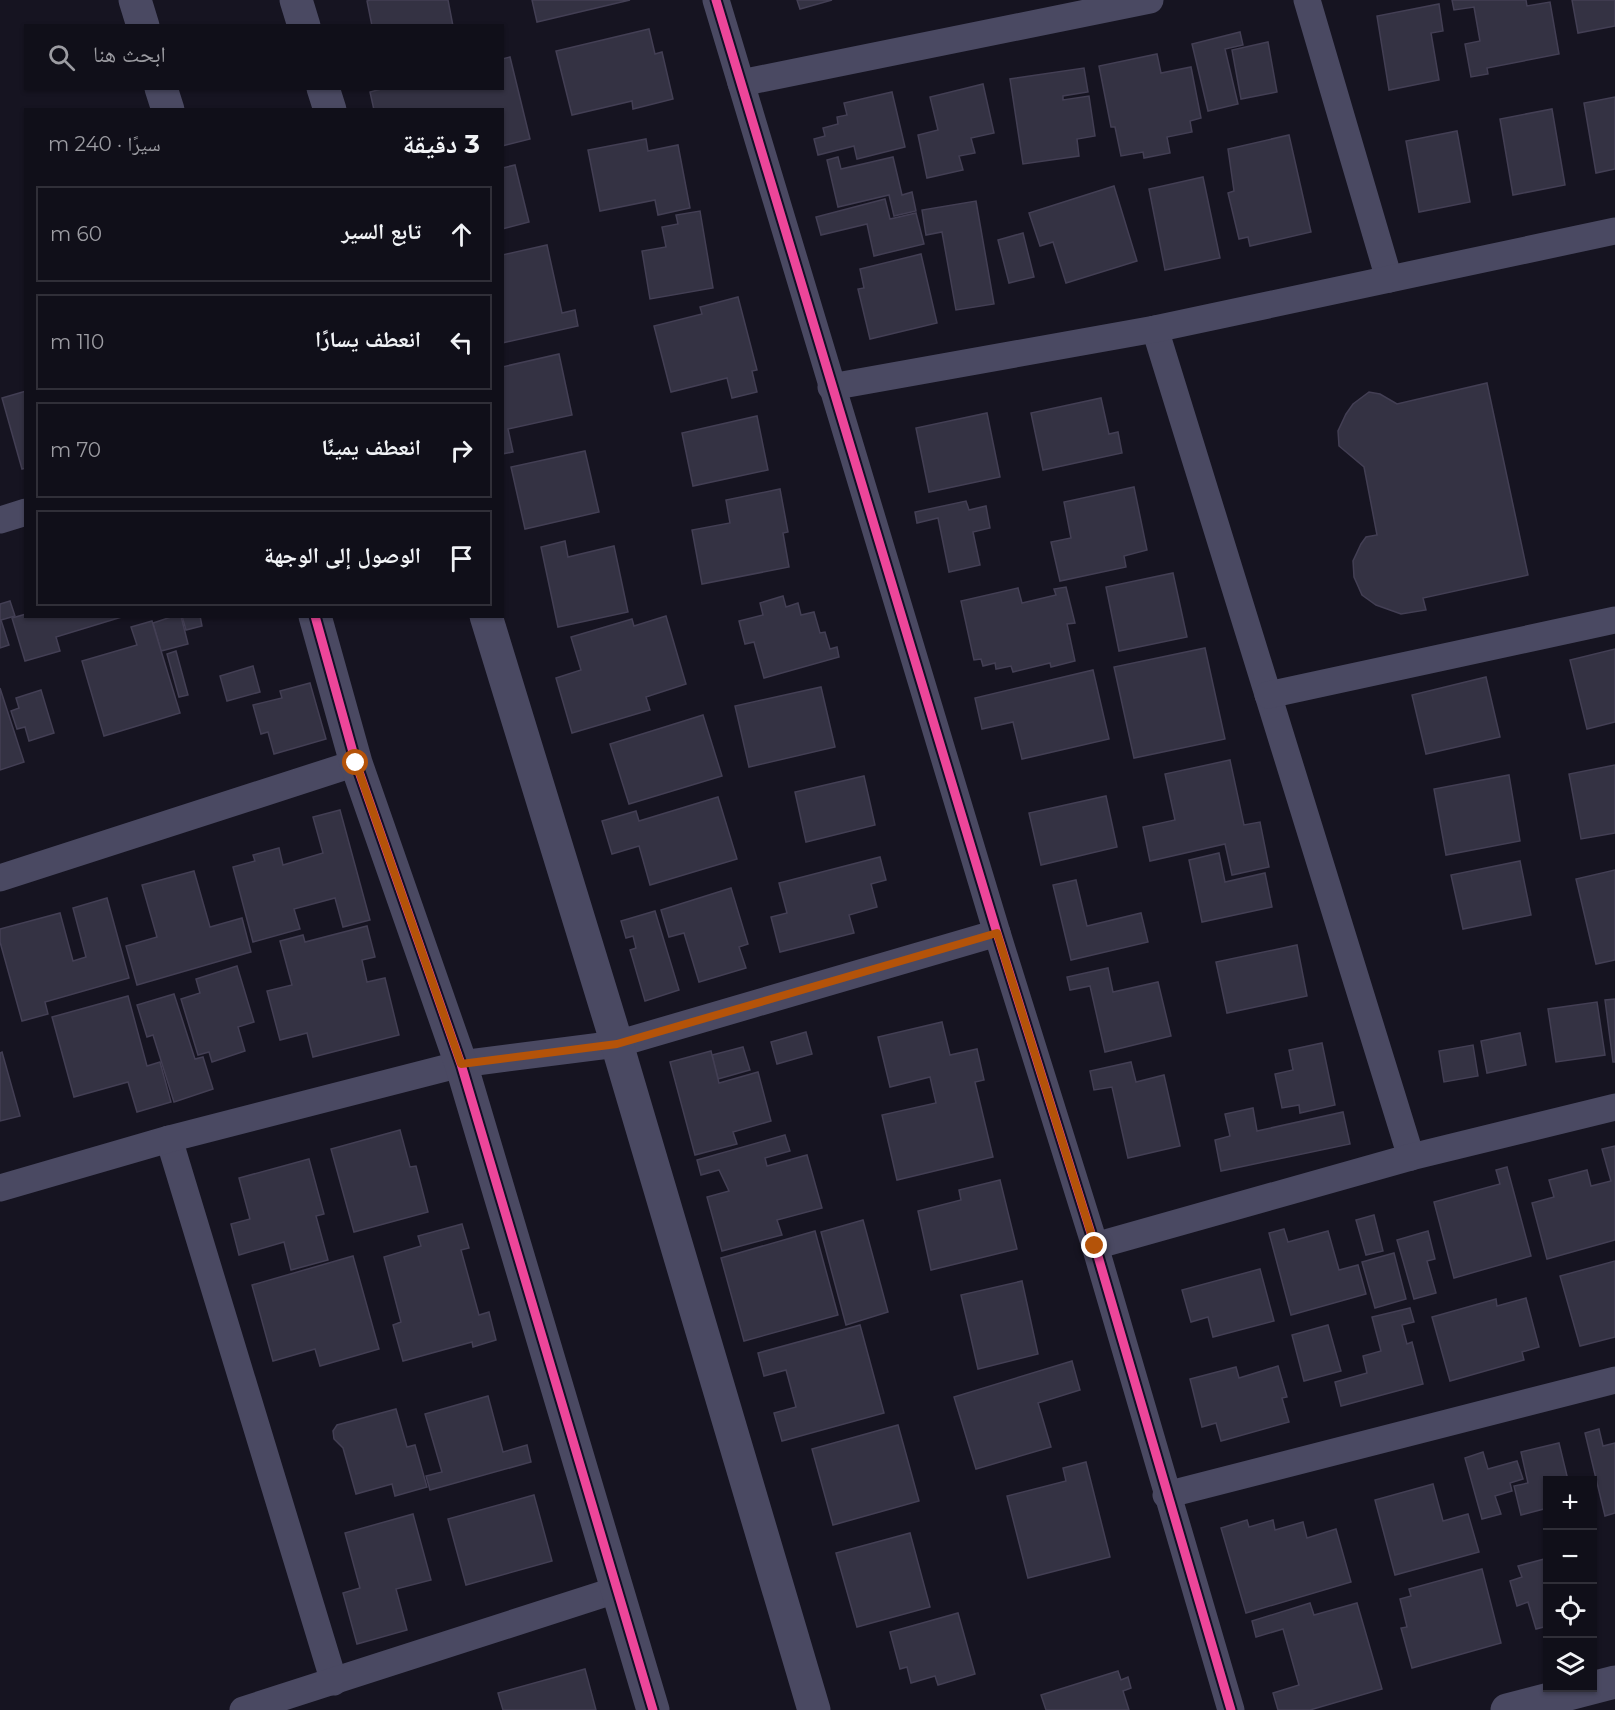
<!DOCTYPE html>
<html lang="ar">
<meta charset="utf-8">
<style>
:root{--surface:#100f19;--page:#1e1d26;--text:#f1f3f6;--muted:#9c9ca2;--line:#302f38}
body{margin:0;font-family:Montserrat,"Noto Naskh Arabic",sans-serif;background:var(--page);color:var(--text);direction:rtl}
.controls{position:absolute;right:18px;bottom:18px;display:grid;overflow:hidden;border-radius:0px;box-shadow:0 2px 4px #0004}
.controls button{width:54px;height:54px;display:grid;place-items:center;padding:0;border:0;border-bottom:2px solid var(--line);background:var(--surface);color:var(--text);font:30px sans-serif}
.stop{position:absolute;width:18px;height:18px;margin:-14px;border:4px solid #b45309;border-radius:50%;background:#fff}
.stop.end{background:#b45309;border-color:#fff;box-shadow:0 2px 6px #0008}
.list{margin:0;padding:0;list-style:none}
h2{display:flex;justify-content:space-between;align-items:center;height:78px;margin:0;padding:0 24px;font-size:26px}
h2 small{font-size:20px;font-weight:400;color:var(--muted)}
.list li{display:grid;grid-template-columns:39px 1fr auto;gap:18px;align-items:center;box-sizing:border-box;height:96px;margin:0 12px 12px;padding:0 12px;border:2px solid var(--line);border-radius:0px}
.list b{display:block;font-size:22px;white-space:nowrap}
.list em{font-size:20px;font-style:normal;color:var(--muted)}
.icon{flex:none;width:33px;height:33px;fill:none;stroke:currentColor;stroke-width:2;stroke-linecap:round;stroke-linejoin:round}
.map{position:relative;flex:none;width:1615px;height:1710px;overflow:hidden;direction:ltr}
.search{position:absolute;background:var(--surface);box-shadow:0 2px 4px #0004;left:24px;top:24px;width:480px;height:66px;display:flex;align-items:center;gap:15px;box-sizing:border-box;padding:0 21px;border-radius:0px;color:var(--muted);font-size:22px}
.panel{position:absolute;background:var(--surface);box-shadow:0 2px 4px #0004;left:24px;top:108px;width:480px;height:510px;border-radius:0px;direction:rtl}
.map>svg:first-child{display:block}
.building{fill:#343243;stroke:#433f54;stroke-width:1.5}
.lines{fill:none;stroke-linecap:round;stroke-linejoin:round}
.minor{stroke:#4a4962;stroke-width:27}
.tertiary{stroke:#4a4962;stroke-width:33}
.cycleway-casing{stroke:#130f26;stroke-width:13}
.cycleway{stroke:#ed469a;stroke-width:9}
.route{stroke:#b45309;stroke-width:8}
</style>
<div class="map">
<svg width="1615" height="1710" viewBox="0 0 1615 1710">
<rect width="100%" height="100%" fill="#161421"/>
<g class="building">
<polygon points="370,0 448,0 453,26 372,26 367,1"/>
<polygon points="532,0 630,0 537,22"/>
<polygon points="797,0 832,0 800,9"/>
<polygon points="1452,0 1526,0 1527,6 1550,2 1559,54 1487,68 1488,74 1471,77 1465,44 1480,41 1474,7 1454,10"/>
<polygon points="1572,0 1615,0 1615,26 1578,33"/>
<polygon points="1439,4 1443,31 1431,33 1439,80 1389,90 1377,16"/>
<polygon points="649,29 655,54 662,52 673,99 633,109 632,101 572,115 556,51"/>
<polygon points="1240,32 1243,45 1225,49 1238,104 1208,111 1192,44"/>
<polygon points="1268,42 1277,92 1241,99 1232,50"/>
<polygon points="1157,54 1161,73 1191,67 1201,118 1190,121 1192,132 1167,137 1170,153 1144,158 1143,152 1121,156 1115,127 1111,127 1099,66"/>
<polygon points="510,57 530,139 502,146 502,110 374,110 370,92 385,88 502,88 502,59"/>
<polygon points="1084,68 1088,92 1063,96 1063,100 1089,96 1095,136 1077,139 1079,156 1023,164 1010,79"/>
<polygon points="983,84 994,133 971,138 975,153 959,156 963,170 927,178 918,135 938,130 930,97"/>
<polygon points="892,92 905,147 857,159 854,146 818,155 814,139 825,136 823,128 838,124 837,117 847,115 844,103"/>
<polygon points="1615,97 1615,169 1596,173 1584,103"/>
<polygon points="1552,109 1565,185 1513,195 1500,119"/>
<polygon points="1457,131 1470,202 1419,212 1406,141"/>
<polygon points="1289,135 1311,232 1250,246 1248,237 1239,239 1228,193 1234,191 1228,149"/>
<polygon points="646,139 648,151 678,145 690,208 658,215 655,200 600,211 588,150"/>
<polygon points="838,157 841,169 893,157 902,195 912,192 916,211 894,216 889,195 838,207 827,160"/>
<polygon points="515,165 529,222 502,229 502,168"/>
<polygon points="1203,177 1220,258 1165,270 1149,189"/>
<polygon points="1114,186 1137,261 1066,283 1053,242 1040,246 1029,213"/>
<polygon points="885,199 890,219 916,213 924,244 874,256 867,224 821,235 816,217"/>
<polygon points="976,201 994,304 956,310 942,232 926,235 922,210"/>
<polygon points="700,211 713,288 650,299 642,251 666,247 662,227 678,224 676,215"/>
<polygon points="1023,233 1034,277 1009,283 998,240"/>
<polygon points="547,245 562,313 575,310 578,326 502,343 502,255"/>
<polygon points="921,254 937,323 870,339 858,289 864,288 860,269"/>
<polygon points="738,297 757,370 752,371 757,392 732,398 727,378 671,392 654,326 702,314 700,307"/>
<polygon points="559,354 572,415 508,429 513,452 502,454 502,367"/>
<polygon points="1487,383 1528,575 1423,598 1426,610 1401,614 1376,605 1362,595 1354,577 1353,561 1361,544 1366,537 1377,535 1364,467 1339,446 1338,431 1346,414 1353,404 1369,392 1380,394 1397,404"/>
<polygon points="26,391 26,468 22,469 2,398"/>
<polygon points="1101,398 1109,434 1118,432 1122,453 1043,470 1031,413"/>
<polygon points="987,413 1000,477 929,492 916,428"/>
<polygon points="757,416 768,470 693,486 682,433"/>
<polygon points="585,451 599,512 525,529 511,467"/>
<polygon points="1134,487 1147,550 1124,556 1126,567 1060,581 1051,542 1071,538 1064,502"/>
<polygon points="780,489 788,532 783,533 789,567 702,584 692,530 730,523 726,500"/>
<polygon points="966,501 969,510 986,506 990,528 973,532 980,565 949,572 938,518 917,523 915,512"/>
<polygon points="565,541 568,557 614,546 628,612 558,627 541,547"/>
<polygon points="1173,573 1187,637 1119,651 1106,587"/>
<polygon points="1066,587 1075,623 1067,624 1075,661 1051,667 1050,663 1013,672 1011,666 996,669 995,663 983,666 981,659 974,660 961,601 1018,588 1022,603 1056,595 1054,589"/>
<polygon points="783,596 786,607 798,603 801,615 814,612 820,633 825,632 830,649 837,647 839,657 764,678 754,642 745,644 739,621 763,615 760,603"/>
<polygon points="10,601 15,616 1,620 9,645 0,648 0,604"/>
<polygon points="26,614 26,616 125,616 56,637 60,651 25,661 12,618"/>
<polygon points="174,616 181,616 188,644 161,651 153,623"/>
<polygon points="182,616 200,616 202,626 186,630"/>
<polygon points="666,616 686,684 646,697 650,710 572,733 556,678 581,670 571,637 632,619 634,626"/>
<polygon points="152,621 180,713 104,736 82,661 137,645 131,627"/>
<polygon points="1205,648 1225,739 1134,758 1114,667"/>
<polygon points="1615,649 1615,722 1587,729 1570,660"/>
<polygon points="176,651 188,695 179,697 167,654"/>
<polygon points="253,666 260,692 227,701 220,676"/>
<polygon points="1093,670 1109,739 1022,759 1013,722 982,729 975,698"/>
<polygon points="1486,677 1500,737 1426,754 1412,695"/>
<polygon points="310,683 326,739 274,754 268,732 261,734 253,705 282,698 280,691"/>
<polygon points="821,687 835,747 749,767 735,706"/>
<polygon points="0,688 24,762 0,770"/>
<polygon points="41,690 54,733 29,741 25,727 17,729 11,711 19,708 16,698"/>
<polygon points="703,715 722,776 629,804 610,744"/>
<polygon points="1230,760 1244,825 1260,822 1269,867 1232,875 1225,844 1150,861 1143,827 1175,820 1165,774"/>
<polygon points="1615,765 1615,833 1581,839 1569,774"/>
<polygon points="1509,775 1520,841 1446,855 1434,789"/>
<polygon points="864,776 875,825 806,842 795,792"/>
<polygon points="1106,796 1117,847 1041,865 1029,813"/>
<polygon points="718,797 737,859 650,885 639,846 612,854 602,821 636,811 639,821"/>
<polygon points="340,810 370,920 343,927 335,898 294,909 300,929 253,942 233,867 255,861 253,855 279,848 283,865 323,853 313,817"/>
<polygon points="1219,853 1225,882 1265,873 1272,907 1202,922 1189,860"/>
<polygon points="880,857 886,880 871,884 877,907 849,915 854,933 780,952 771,917 787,913 779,883"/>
<polygon points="1520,861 1531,915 1463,929 1451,875"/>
<polygon points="1615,870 1615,960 1596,964 1576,879"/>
<polygon points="194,871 210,927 242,918 251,952 137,985 126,946 157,937 142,885"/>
<polygon points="1076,880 1087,926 1141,913 1148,942 1071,960 1053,885"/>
<polygon points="731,888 748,944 739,947 746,968 699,982 684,933 669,937 661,910"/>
<polygon points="107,898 129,978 45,1002 48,1014 22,1021 0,942 0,929 60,913 73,961 86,957 73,908"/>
<polygon points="655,911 679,990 645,1001 630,950 636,948 633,936 626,938 621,921"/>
<polygon points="367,926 375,957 362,960 367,982 385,978 399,1035 313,1057 307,1033 280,1040 267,991 292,985 280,941 303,935 305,942"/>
<polygon points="1297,945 1307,996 1227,1013 1216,962"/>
<polygon points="237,966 254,1022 238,1027 245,1051 212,1062 209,1052 198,1055 181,999 200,993 196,979"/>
<polygon points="1108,968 1113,992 1158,982 1171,1036 1105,1052 1090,986 1070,990 1067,977"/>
<polygon points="174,994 195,1059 203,1057 213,1089 174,1102 153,1035 147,1037 137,1005"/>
<polygon points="128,996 147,1066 160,1062 171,1102 137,1112 128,1082 74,1097 52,1017"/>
<polygon points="1615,999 1615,1062 1613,1062 1605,1000"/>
<polygon points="1597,1002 1605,1055 1556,1062 1548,1009"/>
<polygon points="942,1022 950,1055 977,1049 984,1080 975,1082 993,1157 897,1180 882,1115 936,1103 930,1077 890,1087 878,1037"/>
<polygon points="806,1032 812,1054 777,1064 771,1042"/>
<polygon points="1520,1033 1526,1065 1487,1073 1481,1041"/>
<polygon points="1322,1043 1335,1105 1300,1113 1299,1105 1282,1108 1275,1074 1293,1070 1289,1050"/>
<polygon points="1473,1045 1478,1076 1444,1082 1439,1051"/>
<polygon points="743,1047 750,1070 718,1079 712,1055"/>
<polygon points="711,1051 719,1083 758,1072 771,1121 733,1132 737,1144 695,1155 670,1062"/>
<polygon points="2,1052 20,1116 0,1121 0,1053"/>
<polygon points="1131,1062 1136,1082 1164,1075 1180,1146 1128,1158 1112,1087 1094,1090 1090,1071"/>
<polygon points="1253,1108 1257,1131 1343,1112 1350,1144 1221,1171 1215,1140 1230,1136 1225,1114"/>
<polygon points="400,1130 410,1167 416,1166 428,1212 354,1232 331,1149"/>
<polygon points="785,1135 790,1151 765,1158 767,1166 807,1155 822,1208 777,1220 782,1235 722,1251 707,1197 729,1191 719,1170 701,1175 697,1160"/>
<polygon points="1615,1146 1615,1240 1547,1259 1532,1203 1554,1197 1549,1180 1587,1170 1591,1186 1611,1181 1602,1149"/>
<polygon points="309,1159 324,1214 316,1216 328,1260 291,1270 284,1242 239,1255 231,1224 250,1219 239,1178"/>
<polygon points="1507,1167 1531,1256 1454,1278 1434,1202 1500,1184 1496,1170"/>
<polygon points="1000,1180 1017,1249 931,1270 918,1211 961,1200 959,1190"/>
<polygon points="1374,1215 1383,1251 1366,1255 1356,1220"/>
<polygon points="863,1220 888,1312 846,1325 821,1232"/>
<polygon points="462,1224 469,1248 461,1250 479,1315 489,1312 496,1340 473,1347 472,1342 403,1361 393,1325 401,1322 384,1257 421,1246 418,1236"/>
<polygon points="1284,1229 1288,1242 1328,1231 1339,1270 1358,1265 1366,1294 1291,1315 1269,1233"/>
<polygon points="815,1231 838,1315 744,1341 721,1258"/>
<polygon points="1428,1231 1435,1259 1427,1261 1436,1293 1414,1299 1397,1240"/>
<polygon points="1394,1253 1406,1299 1375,1308 1362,1262"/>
<polygon points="353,1256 379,1349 320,1366 315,1349 273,1361 252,1285"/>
<polygon points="1615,1261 1615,1337 1580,1346 1560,1276"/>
<polygon points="1260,1269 1274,1321 1213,1337 1208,1317 1191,1322 1182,1290"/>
<polygon points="1022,1281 1038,1354 978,1369 961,1295"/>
<polygon points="1526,1298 1539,1347 1522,1352 1524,1360 1450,1381 1432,1317 1496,1299 1497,1306"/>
<polygon points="1410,1308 1414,1322 1402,1325 1407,1344 1412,1342 1423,1384 1341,1406 1335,1382 1367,1373 1363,1356 1381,1351 1372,1317"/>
<polygon points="860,1325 884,1413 782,1441 774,1413 796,1407 786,1370 764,1376 758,1353"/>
<polygon points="1328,1325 1341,1371 1304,1381 1292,1335"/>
<polygon points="1072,1361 1080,1390 1038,1403 1051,1447 976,1469 954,1397"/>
<polygon points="1278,1366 1287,1397 1282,1398 1289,1422 1221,1441 1216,1423 1202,1427 1190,1379 1236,1367 1239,1378"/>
<polygon points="488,1396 503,1452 527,1445 531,1462 430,1490 426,1476 442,1472 425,1414"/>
<polygon points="396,1409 407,1447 415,1445 427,1487 395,1496 392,1484 356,1494 343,1448 334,1439 333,1431 337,1425"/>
<polygon points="898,1425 919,1501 833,1525 812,1449"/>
<polygon points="1599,1429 1603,1446 1615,1443 1615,1513 1605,1516 1585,1433"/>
<polygon points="1559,1443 1568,1480 1548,1480 1548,1524 1544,1509 1521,1515 1514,1486 1528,1483 1521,1452"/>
<polygon points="1483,1452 1488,1469 1517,1461 1523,1479 1510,1483 1512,1491 1495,1496 1501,1514 1482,1519 1465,1458"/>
<polygon points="1086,1462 1110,1557 1028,1578 1007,1496 1066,1481 1063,1468"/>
<polygon points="1433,1484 1443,1521 1468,1514 1479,1552 1395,1575 1375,1500"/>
<polygon points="534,1495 552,1561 466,1585 448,1519"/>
<polygon points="413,1514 431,1580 396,1589 407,1630 357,1644 343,1593 360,1588 345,1533"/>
<polygon points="1247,1520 1249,1527 1273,1520 1275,1530 1303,1522 1307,1538 1336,1529 1351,1582 1246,1613 1221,1528"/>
<polygon points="910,1533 930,1607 857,1627 836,1553"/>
<polygon points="1548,1558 1548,1626 1536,1629 1528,1602 1517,1606 1510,1581 1522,1577 1518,1566"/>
<polygon points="1482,1569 1501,1643 1412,1668 1401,1628 1407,1627 1400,1599 1411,1596 1409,1589"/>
<polygon points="1310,1603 1314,1615 1357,1603 1382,1689 1310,1710 1278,1710 1273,1693 1299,1685 1283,1629 1256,1637 1252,1621"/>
<polygon points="958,1613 975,1674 938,1685 935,1676 911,1683 907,1667 900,1669 890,1632"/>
<polygon points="585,1669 596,1710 503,1710 498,1693"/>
<polygon points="1118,1671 1121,1680 1128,1677 1131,1688 1123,1691 1129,1710 1046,1710 1041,1695"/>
</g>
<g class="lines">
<g class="minor">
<polyline points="716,0 997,933 1095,1246 1231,1710"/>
<polyline points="1307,0 1389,279"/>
<polyline points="741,83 1150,0"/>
<polyline points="1155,329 1411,1157"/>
<polyline points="831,387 1155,329 1615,231"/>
<polyline points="0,520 26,512"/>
<polyline points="1268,695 1615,620"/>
<polyline points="0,878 356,763"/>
<polyline points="169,1139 334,1682"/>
<polyline points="0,1188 169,1139 461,1064 617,1044 997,933"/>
<polyline points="1095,1246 1411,1157 1615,1107"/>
<polyline points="1166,1495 1615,1380"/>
<polyline points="243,1710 619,1589"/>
</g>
<g class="tertiary">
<polyline points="135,0 143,26"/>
<polyline points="296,0 304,26"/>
<polyline points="161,88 168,110"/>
<polyline points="323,88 330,110"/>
<polyline points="315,616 356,763 461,1064 653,1710"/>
<polyline points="486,616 617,1044 814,1710"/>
<polyline points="1507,1710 1615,1682"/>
</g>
<defs>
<g id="cycleway">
<polyline points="716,0 997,933 1095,1246 1231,1710"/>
<polyline points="315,616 356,763 461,1064 653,1710"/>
</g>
</defs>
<use href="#cycleway" class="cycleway-casing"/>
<use href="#cycleway" class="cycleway"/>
</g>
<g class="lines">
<polyline class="route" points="356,763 461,1064 617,1044 997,933 1095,1246"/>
</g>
</svg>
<div class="controls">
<button>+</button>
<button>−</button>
<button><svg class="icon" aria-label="locate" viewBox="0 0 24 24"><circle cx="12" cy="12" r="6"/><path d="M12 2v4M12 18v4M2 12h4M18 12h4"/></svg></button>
<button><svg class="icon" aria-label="layers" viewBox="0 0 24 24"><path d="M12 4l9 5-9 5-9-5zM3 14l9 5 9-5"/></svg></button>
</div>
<div class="stop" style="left:356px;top:763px"></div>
<div class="stop end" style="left:1095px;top:1246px"></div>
<div class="search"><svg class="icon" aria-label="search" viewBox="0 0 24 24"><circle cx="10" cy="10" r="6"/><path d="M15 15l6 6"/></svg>ابحث هنا</div>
<section class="panel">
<h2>3 دقيقة<small>سيرًا · 240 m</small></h2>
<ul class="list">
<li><svg class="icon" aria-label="ahead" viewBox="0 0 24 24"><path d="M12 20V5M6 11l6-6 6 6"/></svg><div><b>تابع السير</b></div><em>60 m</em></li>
<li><svg class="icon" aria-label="left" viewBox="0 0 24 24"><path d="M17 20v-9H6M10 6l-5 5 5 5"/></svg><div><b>انعطف يسارًا</b></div><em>110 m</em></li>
<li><svg class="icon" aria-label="right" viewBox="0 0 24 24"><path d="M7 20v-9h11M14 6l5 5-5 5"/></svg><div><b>انعطف يمينًا</b></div><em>70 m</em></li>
<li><svg class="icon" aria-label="arrive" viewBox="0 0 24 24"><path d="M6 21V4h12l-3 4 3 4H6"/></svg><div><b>الوصول إلى الوجهة</b></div></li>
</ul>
</section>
</div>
